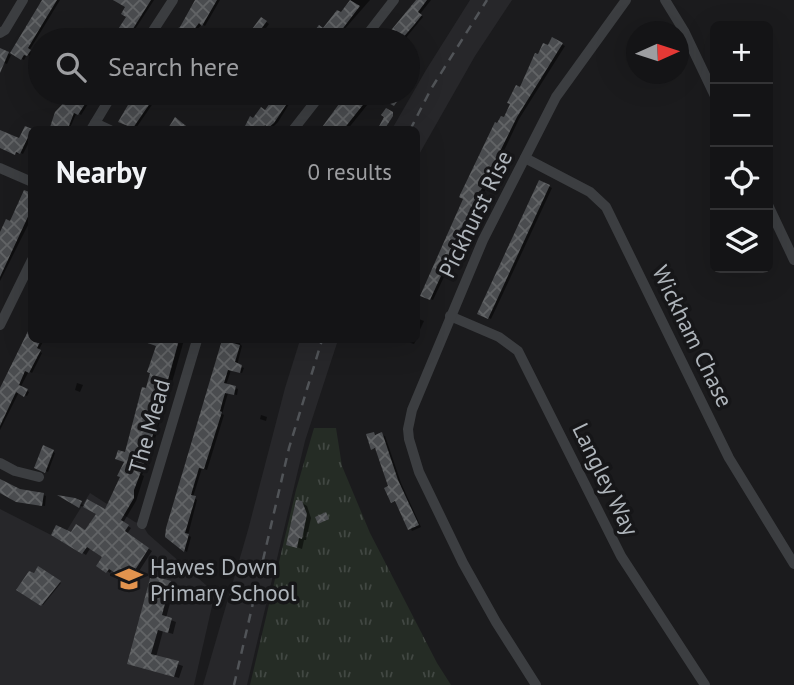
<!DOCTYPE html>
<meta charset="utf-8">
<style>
:root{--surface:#141416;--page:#1d1d1f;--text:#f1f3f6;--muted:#9d9ea1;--line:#333335}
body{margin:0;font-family:"PT Sans",sans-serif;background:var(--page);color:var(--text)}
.controls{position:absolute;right:21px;top:21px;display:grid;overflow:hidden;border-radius:10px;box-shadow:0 7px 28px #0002}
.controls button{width:63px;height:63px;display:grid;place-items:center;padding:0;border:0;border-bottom:2px solid var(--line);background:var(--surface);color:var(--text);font:35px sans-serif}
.compass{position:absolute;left:626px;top:21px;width:63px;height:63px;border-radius:50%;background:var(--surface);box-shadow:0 7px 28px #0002;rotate:87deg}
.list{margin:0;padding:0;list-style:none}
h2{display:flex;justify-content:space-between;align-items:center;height:91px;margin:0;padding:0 28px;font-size:30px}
h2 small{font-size:23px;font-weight:400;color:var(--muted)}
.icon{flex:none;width:38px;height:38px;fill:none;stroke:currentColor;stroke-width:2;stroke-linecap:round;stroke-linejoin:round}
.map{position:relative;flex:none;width:794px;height:685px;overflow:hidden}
.search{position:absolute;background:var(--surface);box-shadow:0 7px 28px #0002;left:28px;top:28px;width:392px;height:77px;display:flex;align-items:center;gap:18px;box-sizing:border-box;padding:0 24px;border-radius:38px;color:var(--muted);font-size:26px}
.panel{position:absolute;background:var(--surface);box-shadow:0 7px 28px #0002;left:28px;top:126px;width:392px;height:217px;border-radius:10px}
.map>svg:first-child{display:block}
.built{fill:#27272a}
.park{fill:url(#park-tufts)}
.shadow{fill:#0007}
.building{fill:url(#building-cross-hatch)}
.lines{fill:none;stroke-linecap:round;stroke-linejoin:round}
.minor{stroke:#3c3e41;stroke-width:10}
.rail{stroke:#515458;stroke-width:2.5;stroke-dasharray:9 7;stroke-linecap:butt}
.labels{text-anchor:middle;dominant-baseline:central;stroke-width:7;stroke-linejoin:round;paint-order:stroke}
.street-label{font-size:23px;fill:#afb5bb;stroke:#161618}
.poi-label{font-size:23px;fill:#afb5bb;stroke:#161618;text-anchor:start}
</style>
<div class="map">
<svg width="794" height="685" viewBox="0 0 794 685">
<defs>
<pattern id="park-tufts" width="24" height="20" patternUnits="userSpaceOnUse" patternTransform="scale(1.75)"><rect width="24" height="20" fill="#252c25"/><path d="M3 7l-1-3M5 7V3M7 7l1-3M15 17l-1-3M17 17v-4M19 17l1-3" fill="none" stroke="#424843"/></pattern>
<pattern id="building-cross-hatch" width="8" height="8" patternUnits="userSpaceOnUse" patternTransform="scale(1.75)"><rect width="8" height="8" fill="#4a4c4f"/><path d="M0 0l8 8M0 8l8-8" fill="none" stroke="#626466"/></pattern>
</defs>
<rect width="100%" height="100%" fill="#1b1b1d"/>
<g class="built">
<polygon points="470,0 512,0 475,56 417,158 416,130 392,129 426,70"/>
<polygon points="300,340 338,340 305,441 247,685 203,685 248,530 285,388"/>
<polygon points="90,493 135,522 142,524 148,534 215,593 194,685 0,685 0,509 61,540"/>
</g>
<polygon class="park" points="314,428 336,428 342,466 370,533 437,663 451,685 250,685 296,490"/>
<g class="shadow">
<polygon points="45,0 60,0 29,51 32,53 30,56 27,54 24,60 12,53"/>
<polygon points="129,0 154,0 128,40 113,40 128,16"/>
<polygon points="197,0 220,0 205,26 202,24 189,40 170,40 175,32 181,28"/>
<polygon points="351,0 370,0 335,40 309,40 315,32 324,30 341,15"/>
<polygon points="419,0 431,0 420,14 423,17 404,40 385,40"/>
<polygon points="262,19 269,24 258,39 251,34"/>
<polygon points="553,40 565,46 519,119 433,300 424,296 504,119"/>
<polygon points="0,50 11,55 7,64 2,62 0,66"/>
<polygon points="72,93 95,93 81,115 77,112 69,130 48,130 57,113"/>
<polygon points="138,93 156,93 153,97 156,99 136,128 120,122"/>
<polygon points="277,93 296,93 278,122 270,130 243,130 251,118 254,120 265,112 279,94"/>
<polygon points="348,93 367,93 366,94 372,99 347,130 323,130"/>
<polygon points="25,128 32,131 32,141 30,140 23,154 19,152 18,154 0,147 0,132 20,140"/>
<polygon points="540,182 552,188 491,319 479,313"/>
<polygon points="32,195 32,217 0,281 0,236"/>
<polygon points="416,318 424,321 416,338"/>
<polygon points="32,340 44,340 38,351 42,353 32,373 29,371 20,388 29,392 27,396 19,392 0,430 0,393"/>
<polygon points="152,340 184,340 171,386 169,386 150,458 142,475 144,476 136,501 123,523 131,528 127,534 152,551 132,582 113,569 110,573 98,565 104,556 91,547 86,555 53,534 85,532 98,513 65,499 105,512 122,477 127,455 147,390 158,346 151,343"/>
<polygon points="223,340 241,340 240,344 242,346 237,365 244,368 242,373 231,370 226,385 238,389 237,395 228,393 222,414 224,415 207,470 202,468 193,497 197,500 188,535 191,537 187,552 167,537"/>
<polygon points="402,340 416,340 414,344"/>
<polygon points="77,383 83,385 80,392 75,390"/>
<polygon points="261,415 267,417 266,421 260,419"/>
<polygon points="374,434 385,436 401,483 421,527 412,531 397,502 393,502 377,450 372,448"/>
<polygon points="44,448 55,453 48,472 36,467"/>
<polygon points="0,481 20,491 43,495 46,496 45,506 21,502 0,492"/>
<polygon points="302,503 307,506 311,518 306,540 304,540 302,549 288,544"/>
<polygon points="38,568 61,583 43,605 19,590"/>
<polygon points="170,582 175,585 166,618 176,622 173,634 163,631 156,657 183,666 179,678 129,663"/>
</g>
<g class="building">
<polygon points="42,0 57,0 28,48 31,50 27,56 24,55 21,60 10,53"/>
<polygon points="113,0 151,0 126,40 111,40 126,17 121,14 125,7"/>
<polygon points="195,0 217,0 202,26 199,23 186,40 173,40 169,38 173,31 180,27"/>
<polygon points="350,0 360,6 334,40 307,40 319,25 323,28 337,10 341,12"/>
<polygon points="416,0 427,0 418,12 422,15 414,25 401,40 383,40"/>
<polygon points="261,17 267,21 253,40 244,40"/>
<polygon points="552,37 563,43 517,117 473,206 430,300 420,296 463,199 459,197 495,122 497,123 501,116 504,117 510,104 507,103 516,85 520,87 535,53 538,54 543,43 548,45"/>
<polygon points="0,48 9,52 0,73"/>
<polygon points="73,93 92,93 78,115 74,113 69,126 67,126 65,130 49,130 55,112"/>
<polygon points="135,93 149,93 155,96 133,128 118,122"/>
<polygon points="277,93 294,93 274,123 268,128 265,125 262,130 243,130 250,116 253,118 261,107 265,110"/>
<polygon points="347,93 365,93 370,96 343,130 320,130"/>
<polygon points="394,93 403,93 394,106 387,102"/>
<polygon points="386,108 393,112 393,116 384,130 377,130 384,117 381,115"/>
<polygon points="175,117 191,130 167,130"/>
<polygon points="25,126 32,129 20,154 16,152 15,155 0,148 0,130 19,138"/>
<polygon points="539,180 550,185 488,319 477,314"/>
<polygon points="24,190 32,193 32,208 0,277 0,232 6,219 10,221"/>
<polygon points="32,323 32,340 41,340 37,348 41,350 29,373 25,371 19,385 28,389 24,397 16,392 0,426 0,388"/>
<polygon points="142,340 179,340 147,456 134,490 134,498 121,520 129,525 125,531 149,548 128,581 109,569 106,573 96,566 102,557 87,547 82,554 51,535 56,525 71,532 76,524 85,530 96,514 83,507 87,499 105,509 120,477 117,476 124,462 115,459 118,450 125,452 142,387 146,388 150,373 147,372 156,346 142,341"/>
<polygon points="222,340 240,345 235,362 242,365 240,373 228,370 224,383 236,386 234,395 225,393 220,411 222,412 204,469 199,468 191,495 196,496 185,533 189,534 184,552 165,537 166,528"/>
<polygon points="374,432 375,435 382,432 398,480 419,525 408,530 395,501 391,503 384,488 388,486 375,448 371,450 366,434"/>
<polygon points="43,445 54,450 45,473 34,468"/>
<polygon points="0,479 20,489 44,493 42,506 16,502 0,493"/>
<polygon points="57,495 75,498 82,501 79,508"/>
<polygon points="296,500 302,501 307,514 302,539 299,538 297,548 286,545"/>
<polygon points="326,512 329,519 318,524 315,517"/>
<polygon points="38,566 61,581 41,606 16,590 29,571 34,573"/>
<polygon points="151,575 171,581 162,615 172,618 168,633 158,630 151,654 179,661 174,677 127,664"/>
</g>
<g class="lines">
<g class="minor">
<polyline points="665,0 684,31 715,96"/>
<polyline points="0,33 5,30 23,0"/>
<polyline points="147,40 173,0"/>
<polyline points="363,40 394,0"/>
<polyline points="95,123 113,93"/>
<polyline points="92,128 95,123 110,130"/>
<polyline points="293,130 322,93"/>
<polyline points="525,158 590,192 606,207 729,458 794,564"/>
<polyline points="0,168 32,182"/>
<polyline points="768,205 794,260"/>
<polyline points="450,316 499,337 518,351 621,556 705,685"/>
<polyline points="0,325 32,260"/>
<polyline points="0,463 15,471 39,477"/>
<polyline points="142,524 197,340"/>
<polyline points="536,685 496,622 463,563 419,472 409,439 408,429 412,410 483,240 556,97 626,0"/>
</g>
<g class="rail">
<polyline points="410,130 431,89 487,0"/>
<polyline points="234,685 289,448 322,340"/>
</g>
</g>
<defs>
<symbol id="school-bare" viewBox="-9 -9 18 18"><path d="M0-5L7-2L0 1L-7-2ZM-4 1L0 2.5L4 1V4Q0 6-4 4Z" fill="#e2934e" stroke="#161618" stroke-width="2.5" paint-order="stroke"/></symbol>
</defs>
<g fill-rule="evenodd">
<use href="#school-bare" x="110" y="560" width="38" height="38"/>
</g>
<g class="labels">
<g class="street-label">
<text transform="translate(475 214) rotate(-64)">Pickhurst Rise</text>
<text transform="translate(693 336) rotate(64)">Wickham Chase</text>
<text transform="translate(149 426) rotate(-74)">The Mead</text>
<text transform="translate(606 479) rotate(64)">Langley Way</text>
</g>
<g class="poi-label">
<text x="150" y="566">Hawes Down<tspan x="150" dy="26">Primary School</tspan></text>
</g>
</g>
</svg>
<div class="controls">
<button>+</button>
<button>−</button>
<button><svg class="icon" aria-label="locate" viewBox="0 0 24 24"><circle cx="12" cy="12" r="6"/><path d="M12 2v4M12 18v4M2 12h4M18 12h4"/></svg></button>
<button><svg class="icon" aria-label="layers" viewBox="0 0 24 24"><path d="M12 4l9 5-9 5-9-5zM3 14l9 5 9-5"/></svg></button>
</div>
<svg class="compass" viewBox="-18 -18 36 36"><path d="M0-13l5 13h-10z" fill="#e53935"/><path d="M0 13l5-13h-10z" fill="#9d9ea1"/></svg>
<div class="search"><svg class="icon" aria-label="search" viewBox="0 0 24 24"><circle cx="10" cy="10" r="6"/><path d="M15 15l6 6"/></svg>Search here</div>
<section class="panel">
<h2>Nearby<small>0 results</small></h2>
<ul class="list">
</ul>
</section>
</div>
